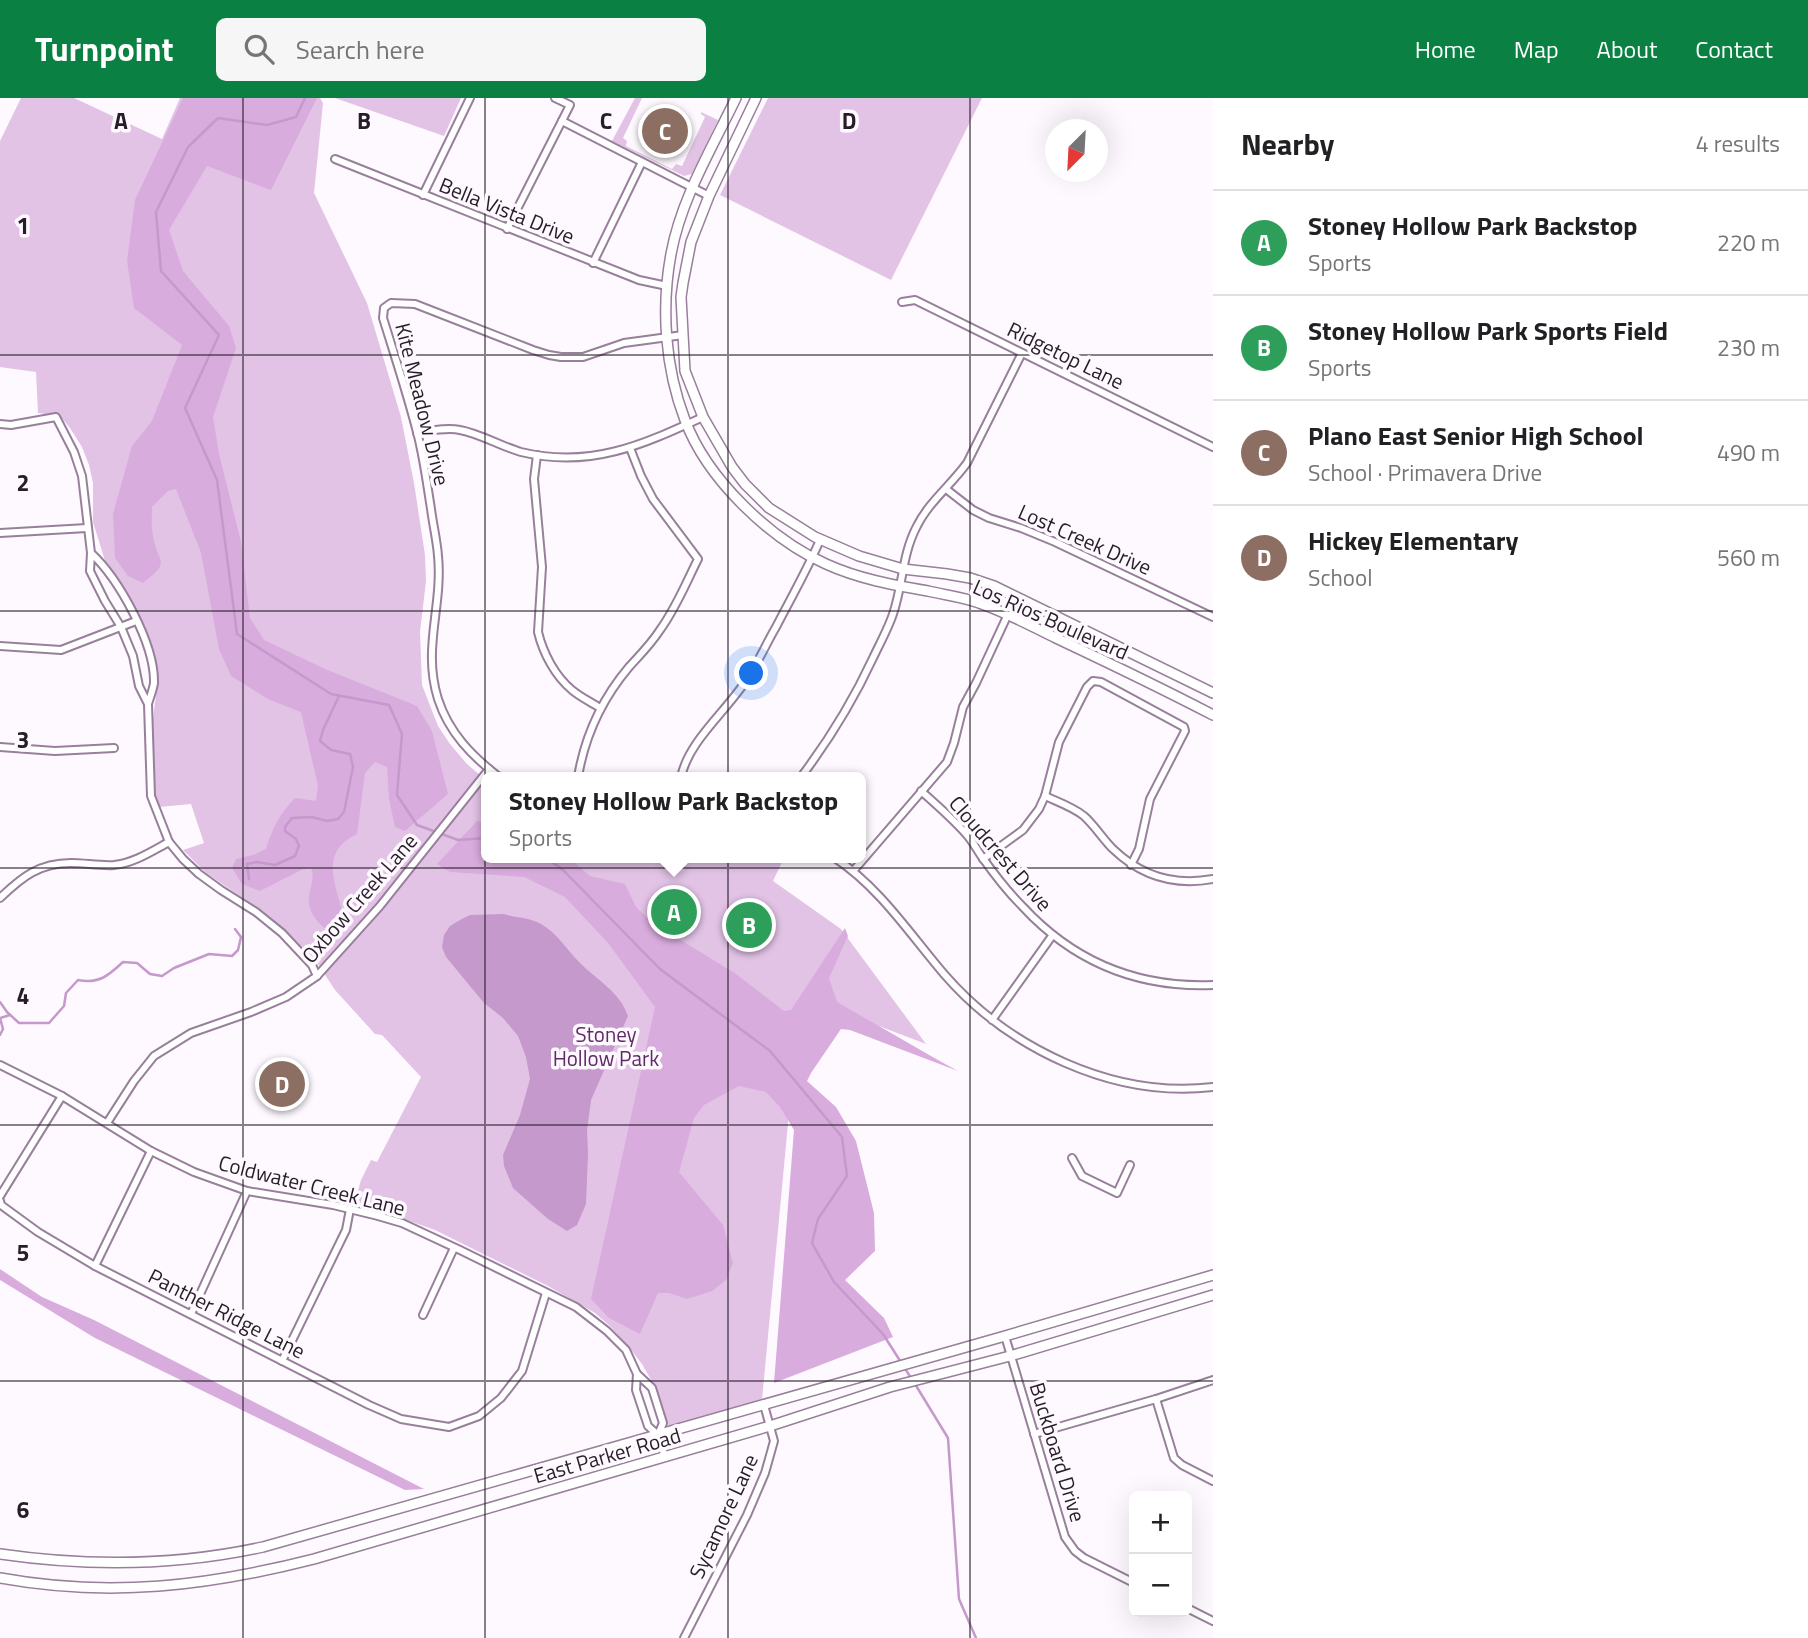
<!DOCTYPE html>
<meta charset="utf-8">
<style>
:root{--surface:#fff;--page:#f6f6f6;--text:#202124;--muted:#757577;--line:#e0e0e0;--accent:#0b8043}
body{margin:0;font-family:"Titillium Web",sans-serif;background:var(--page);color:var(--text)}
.controls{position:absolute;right:21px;bottom:21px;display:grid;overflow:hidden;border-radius:10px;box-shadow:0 7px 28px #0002}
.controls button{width:63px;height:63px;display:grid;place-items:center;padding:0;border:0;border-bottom:2px solid var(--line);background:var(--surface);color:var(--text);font:35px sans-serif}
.compass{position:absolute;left:1045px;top:21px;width:63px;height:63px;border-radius:50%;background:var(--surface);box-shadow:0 7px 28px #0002;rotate:204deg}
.you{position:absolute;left:752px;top:576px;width:24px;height:24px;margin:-18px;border:5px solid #fff;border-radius:50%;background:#1a73e8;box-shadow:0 0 0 10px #1a73e833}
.badge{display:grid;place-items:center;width:46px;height:46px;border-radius:50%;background:var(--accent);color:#fff;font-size:23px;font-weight:700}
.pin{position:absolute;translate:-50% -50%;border:4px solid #fff;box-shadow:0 2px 7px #0006}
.popup{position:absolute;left:481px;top:674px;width:385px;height:91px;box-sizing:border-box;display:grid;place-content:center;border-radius:10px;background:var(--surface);filter:drop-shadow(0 2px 5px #0005);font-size:23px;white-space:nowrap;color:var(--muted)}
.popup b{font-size:26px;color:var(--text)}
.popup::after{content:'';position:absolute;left:50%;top:100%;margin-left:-14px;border:14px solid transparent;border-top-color:var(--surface)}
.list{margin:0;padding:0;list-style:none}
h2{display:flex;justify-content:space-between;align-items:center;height:91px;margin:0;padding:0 28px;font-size:30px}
h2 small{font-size:23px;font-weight:400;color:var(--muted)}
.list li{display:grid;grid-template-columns:46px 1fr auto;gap:21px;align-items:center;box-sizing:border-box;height:105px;padding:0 28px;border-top:2px solid var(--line)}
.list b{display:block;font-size:26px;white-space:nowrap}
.list p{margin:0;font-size:23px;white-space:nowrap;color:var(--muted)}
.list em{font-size:23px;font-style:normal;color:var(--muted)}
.icon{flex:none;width:38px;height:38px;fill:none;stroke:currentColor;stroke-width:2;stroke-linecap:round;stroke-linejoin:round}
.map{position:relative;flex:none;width:1213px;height:1540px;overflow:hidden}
header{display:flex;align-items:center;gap:42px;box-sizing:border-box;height:98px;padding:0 35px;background:var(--accent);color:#fff}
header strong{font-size:33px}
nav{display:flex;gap:38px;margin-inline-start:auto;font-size:24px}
.search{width:490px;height:63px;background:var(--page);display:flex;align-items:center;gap:18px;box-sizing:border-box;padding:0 24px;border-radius:10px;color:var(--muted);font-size:26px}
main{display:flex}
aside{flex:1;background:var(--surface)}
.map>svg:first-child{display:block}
.green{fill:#e2c3e6}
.forest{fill:#d9acde}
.water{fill:#c599cb}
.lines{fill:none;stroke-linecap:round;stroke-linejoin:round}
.stream{stroke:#c599cb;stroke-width:2.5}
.minor-casing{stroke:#987f9b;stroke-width:10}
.secondary-casing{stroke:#987f9b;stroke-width:12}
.minor{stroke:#fff;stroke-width:6}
.secondary{stroke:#fff;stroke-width:9}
.grid{fill:none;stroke:#271d28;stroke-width:2;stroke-opacity:0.55}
.labels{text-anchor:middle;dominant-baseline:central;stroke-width:7;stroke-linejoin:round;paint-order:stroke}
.street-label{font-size:21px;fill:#271d28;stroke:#fef9ff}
.park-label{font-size:21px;fill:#5f2a67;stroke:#fef9ff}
.grid-label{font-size:23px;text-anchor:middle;font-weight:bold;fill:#271d28;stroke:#fef9ff;stroke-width:7;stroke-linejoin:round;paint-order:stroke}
</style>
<header>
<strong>Turnpoint</strong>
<div class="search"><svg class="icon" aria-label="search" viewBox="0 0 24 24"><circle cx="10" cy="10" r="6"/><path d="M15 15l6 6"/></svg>Search here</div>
<nav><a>Home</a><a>Map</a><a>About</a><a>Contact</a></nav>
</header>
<main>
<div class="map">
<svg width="1213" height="1540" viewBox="0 0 1213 1540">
<rect width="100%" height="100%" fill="#fef9ff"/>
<g class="green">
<polygon points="21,0 74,0 162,41 180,0 320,0 323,5 314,95 367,205 401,319 414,385 425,457 426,483 420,534 422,587 438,628 450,646 467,666 487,683 487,760 784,760 773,783 841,831 926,946 800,898 762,1302 669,1329 654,1287 642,1266 628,1248 611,1229 595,1215 548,1188 435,1132 381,1113 358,1106 355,1103 361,1082 371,1062 377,1064 421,979 382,937 375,936 335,892 316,863 289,836 264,814 206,775 183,752 204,745 191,706 159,709 153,690 148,662 157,588 154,562 147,536 134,508 106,466 93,424 93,385 89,367 82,349 70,330 60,318 38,315 36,274 0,269 0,43"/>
<polygon points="335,0 461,0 444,38"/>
<polygon points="635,0 642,0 623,40 627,43 626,48 672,71 676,66 682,68 705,19 701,16 701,14 718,22 692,76 684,78 612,43"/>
<polygon points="768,0 982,0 891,182 720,97"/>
</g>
<g class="forest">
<path d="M183,0H317L271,92L207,68L169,132L183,173L229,228L236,250L213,319L219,356L241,444L250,520L264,542L325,571L417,608L432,633L448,696L405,733L395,729L389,701L387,669L375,664L365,675L357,736C316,755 338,791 345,824L328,833C318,825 307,814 309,799C310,787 315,783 311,770L301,772L260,793L242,786L232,770L236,761L253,757L266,751C273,729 279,717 295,700L316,703L318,688L301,614L270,602L231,578L219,551L201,455L176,391L168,393L152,409C152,418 151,429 153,438C158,467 172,462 143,485L128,478L115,460L113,416L132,348L152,323L182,247L134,210L127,163L135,102Z"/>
<polygon points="477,723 487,725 487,760 569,760 590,778 625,786 636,809 653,825 736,876 784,913 791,912 845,830 848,838 829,880 837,904 938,962 958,973 850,932 841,931 811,975 807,983 836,1009 856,1043 874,1115 875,1153 845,1182 884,1220 893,1239 774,1285 794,1032 780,1009 766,994 739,988 704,1007 694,1020 679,1074 723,1127 733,1165 726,1182 712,1193 687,1201 669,1195 658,1195 640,1236 609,1220 591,1201 655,909 608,845 565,799 524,779 450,774 437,766"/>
<polygon points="0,1171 42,1199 94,1222 424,1391 405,1392 95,1240 0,1182"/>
</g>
<path class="water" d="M504,816C516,820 529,819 541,826C557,835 567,852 580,865C598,883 619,893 628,918L591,1002L587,1032L588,1056L586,1106L577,1127L567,1133L548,1121L513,1090L504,1068L503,1057L520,1017L530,981L526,959L518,938L503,920L484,905L446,859L442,849L444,837L450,828L460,822L470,817Z"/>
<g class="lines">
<g class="stream">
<polyline points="305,0 296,19 267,27 218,20 188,49 156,114 161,173 219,237 185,310 217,382 237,536 331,596 389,607 402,636 397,697 417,727 458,742 487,740"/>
<polyline points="547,760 563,772 660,871 770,953 842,1039 847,1078 818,1121 812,1145 834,1184 883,1236 911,1280"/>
<polyline points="249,781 247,766 257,764 275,767 295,758 299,748 296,741 285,733 285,729 292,720 312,719 327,723 338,721 344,714 353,669 350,656 331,652 320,643 323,632 339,598"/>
<path d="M0,904L7,914L19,925H49L64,908L66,895L78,882C99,886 108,878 123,864L137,865L150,876L162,878L174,870L209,856L232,858L238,852L241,839L235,831"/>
<polyline points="0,937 3,931 0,920 10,917"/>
<polyline points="915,1286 948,1340 959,1501 976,1540"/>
</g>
<defs>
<g id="minor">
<polyline points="562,23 709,98"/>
<polyline points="335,61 639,182 667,188"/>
<polyline points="423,97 470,0"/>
<polyline points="507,131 570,7 555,0"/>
<polyline points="593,165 642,64"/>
<polyline points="902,204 915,202 1213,349"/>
<path d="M0,326L11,327L56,319L74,354L82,378L91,455L90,473L105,503L121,529L133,558L139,588L148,606C150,599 153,592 154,585C155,546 119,481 91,455"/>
<path d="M417,335C431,333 446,329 460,332C481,336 500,348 521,354C590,371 642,347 703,319"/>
<path d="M537,357L534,381L542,469L538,534C543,555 555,578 572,592C580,599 591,604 600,610"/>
<polyline points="946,391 973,412 989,420 1021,430 1055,444 1213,519"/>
<polyline points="0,435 87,430"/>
<polyline points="0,548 61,552 136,523"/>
<polyline points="148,606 151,698 169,744 183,761 199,776 221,792 256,814 282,835 312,867 317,878"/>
<polyline points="0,649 55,653 114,650"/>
<path d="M499,679C472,658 449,635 438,601C422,550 443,508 438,458C437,443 433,427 431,411C427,386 424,362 418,338C408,298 395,259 383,220L384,210L391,205L415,206L533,252L549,257L561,259H583L624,245L683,237"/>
<path d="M578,679C585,637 602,601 629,569C640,557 651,546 660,532C676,510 686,485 698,461L653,401L641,378L630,350"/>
<path d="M681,679C689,642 727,613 747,581C758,565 766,546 776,529C791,500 807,472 820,442"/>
<path d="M801,679C829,642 853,603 873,560C880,545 888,531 893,516C903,487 902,456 917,428C929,404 951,387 967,365L1022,255"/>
<path d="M921,693C937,707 953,721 967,737C973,744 977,752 982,759C994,776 1008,794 1023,809C1074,864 1138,890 1213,887"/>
<path d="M1045,698C1058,704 1073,709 1084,718C1095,728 1103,741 1113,751C1141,778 1175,788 1213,781"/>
<path d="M835,760C880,790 909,835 944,876C1008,950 1113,1001 1213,989"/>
<polyline points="983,761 1023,732 1039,711 1045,698 1059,644 1087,589 1093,583 1101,584 1184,629 1185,633 1150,701 1139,751 1131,767"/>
<polyline points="854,772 947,664 954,645 963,609 976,585 1016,499"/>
<path d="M0,800C22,779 39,765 71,765C85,765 100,768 114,767C134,765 152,753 169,744"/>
<polyline points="992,922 1052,838"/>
<polyline points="0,967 62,998 151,1053 194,1074 247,1093 333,1107 378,1118 402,1125 460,1152 576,1209 607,1233 626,1252 637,1276"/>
<polyline points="107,1025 134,983 154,958 191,935 251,914 286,899 317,878 380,808 489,671"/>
<polyline points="1072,1060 1082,1078 1117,1095 1130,1067"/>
<polyline points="0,1098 62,998"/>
<polyline points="0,1103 1,1107 38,1134 95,1168 369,1307 401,1321 449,1329 479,1318 501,1300 522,1273 546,1195"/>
<polyline points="95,1168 151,1053"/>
<polyline points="191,1216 247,1093"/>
<polyline points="423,1217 454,1150"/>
<polyline points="1005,1238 1065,1439 1075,1453 1084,1460 1134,1485"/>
<polyline points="282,1263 346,1132 350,1111"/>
<polyline points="1156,1301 1174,1360 1182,1367 1213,1383"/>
<polyline points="1034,1336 1156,1301 1213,1282"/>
<polyline points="658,1337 663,1325 652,1290 637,1276 636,1292 648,1328 658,1337 665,1359"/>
<polyline points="1187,1510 1213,1523"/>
<polyline points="684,1540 747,1417 765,1375 774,1343 764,1307"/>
</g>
<g id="secondary">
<path d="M736,0C712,50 681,101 671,156C661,210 665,270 685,322C707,381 770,441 826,466C859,481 893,487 928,493C945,497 963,499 979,505C1006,514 1031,528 1056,540C1109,565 1161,590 1213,617"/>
<polyline points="756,0 709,98 691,144 683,185 681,199 685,273 703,319 732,369 745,386 769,410 815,439 859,458 903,471 947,476 970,480 994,488 1213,595"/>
<path d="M0,1456C89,1469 176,1468 263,1449L1005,1238L1213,1177"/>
<path d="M0,1480C110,1500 208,1488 314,1461L770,1328L890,1289L1010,1258L1213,1197"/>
</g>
</defs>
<use href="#minor" class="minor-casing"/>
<use href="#secondary" class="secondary-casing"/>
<use href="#minor" class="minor"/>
<use href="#secondary" class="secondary"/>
</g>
<path class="grid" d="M243,0V1540M485,0V1540M728,0V1540M970,0V1540M0,257H1213M0,513H1213M0,770H1213M0,1027H1213M0,1283H1213"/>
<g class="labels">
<g class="street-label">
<text transform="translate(507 112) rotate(22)">Bella Vista Drive</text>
<text transform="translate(1066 257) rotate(26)">Ridgetop Lane</text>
<text transform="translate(423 306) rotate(76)">Kite Meadow Drive</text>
<text transform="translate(1085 441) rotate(24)">Lost Creek Drive</text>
<text transform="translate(1051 521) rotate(24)">Los Rios Boulevard</text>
<text transform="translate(1001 755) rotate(49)">Cloudcrest Drive</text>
<text transform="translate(359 800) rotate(-49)">Oxbow Creek Lane</text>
<text transform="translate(312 1087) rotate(14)">Coldwater Creek Lane</text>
<text transform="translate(227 1215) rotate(27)">Panther Ridge Lane</text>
<text transform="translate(1058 1354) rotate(73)">Buckboard Drive</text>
<text transform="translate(607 1357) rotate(-16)">East Parker Road</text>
<text transform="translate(723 1418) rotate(-65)">Sycamore Lane</text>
</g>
<g class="park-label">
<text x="606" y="936">Stoney<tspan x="606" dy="24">Hollow Park</tspan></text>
</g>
</g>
<g class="grid-label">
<text x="121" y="31">A</text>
<text x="364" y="31">B</text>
<text x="606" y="31">C</text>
<text x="849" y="31">D</text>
<text x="23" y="136">1</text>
<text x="23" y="393">2</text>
<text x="23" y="650">3</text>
<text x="23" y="906">4</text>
<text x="23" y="1163">5</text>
<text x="23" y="1420">6</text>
</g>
</svg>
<div class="controls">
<button>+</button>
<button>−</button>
</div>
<svg class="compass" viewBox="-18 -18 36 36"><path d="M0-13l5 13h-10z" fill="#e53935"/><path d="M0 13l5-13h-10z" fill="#757577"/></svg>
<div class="you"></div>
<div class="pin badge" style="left:674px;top:814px;background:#2e9e5b">A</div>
<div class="popup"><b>Stoney Hollow Park Backstop</b>Sports</div>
<div class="pin badge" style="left:749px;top:827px;background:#2e9e5b">B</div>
<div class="pin badge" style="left:665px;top:33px;background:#8d6e63">C</div>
<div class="pin badge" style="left:282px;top:986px;background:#8d6e63">D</div>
</div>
<aside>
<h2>Nearby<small>4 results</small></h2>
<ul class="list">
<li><span class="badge" style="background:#2e9e5b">A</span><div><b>Stoney Hollow Park Backstop</b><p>Sports</p></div><em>220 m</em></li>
<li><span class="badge" style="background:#2e9e5b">B</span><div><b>Stoney Hollow Park Sports Field</b><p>Sports</p></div><em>230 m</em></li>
<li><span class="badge" style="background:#8d6e63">C</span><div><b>Plano East Senior High School</b><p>School · Primavera Drive</p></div><em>490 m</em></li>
<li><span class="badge" style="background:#8d6e63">D</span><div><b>Hickey Elementary</b><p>School</p></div><em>560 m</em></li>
</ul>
</aside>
</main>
